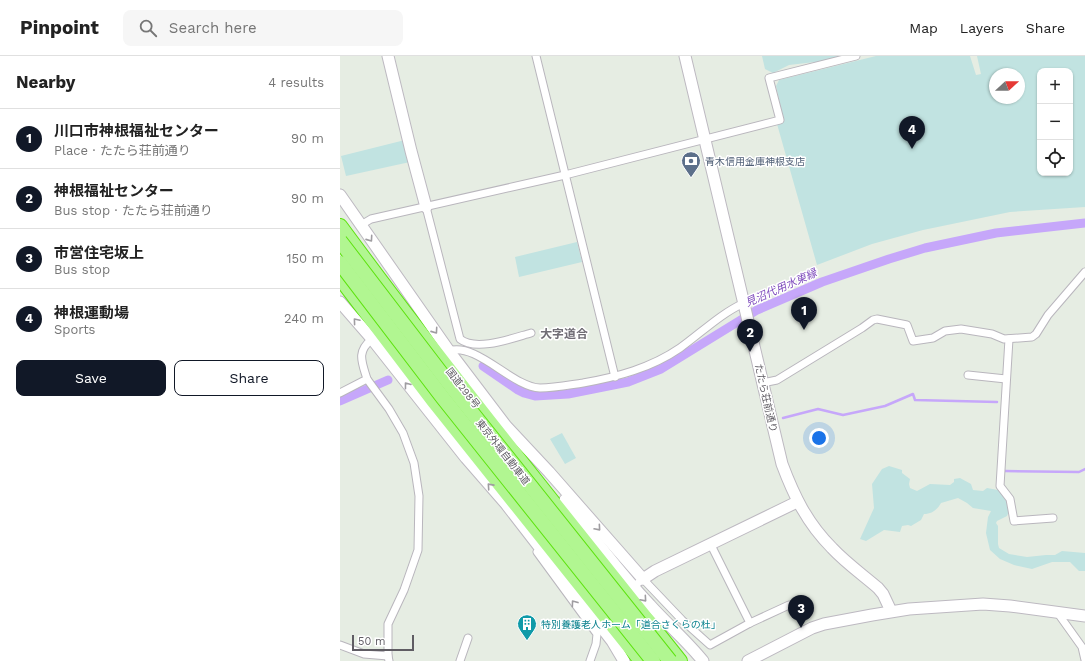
<!DOCTYPE html>
<meta charset="utf-8">
<style>
:root{--surface:#fff;--page:#f6f6f6;--text:#222;--muted:#767676;--line:#e0e0e0;--accent:#111827}
body{margin:0;font-family:"Work Sans","Noto Sans JP",sans-serif;background:var(--page);color:var(--text)}
.controls{position:absolute;right:12px;top:12px;display:grid;overflow:hidden;border-radius:8px;box-shadow:0 1px 3px #0004}
.controls button{width:36px;height:36px;display:grid;place-items:center;padding:0;border:0;border-bottom:1px solid var(--line);background:var(--surface);color:var(--text);font:20px sans-serif}
.compass{position:absolute;left:649px;top:12px;width:36px;height:36px;border-radius:50%;background:var(--surface);box-shadow:0 1px 3px #0004;rotate:69deg}
.scale{position:absolute;left:12px;bottom:10px;width:62px;box-sizing:border-box;padding-left:4px;border:2px solid #5f5c63;border-top:0;font-size:11px;line-height:14px;white-space:nowrap;color:#5f5c63;-webkit-text-stroke:3px #fff;paint-order:stroke}
.you{position:absolute;left:479px;top:382px;width:14px;height:14px;margin:-10px;border:3px solid #fff;border-radius:50%;background:#1a73e8;box-shadow:0 0 0 6px #1a73e833}
.badge{display:grid;place-items:center;width:26px;height:26px;border-radius:50%;background:var(--accent);color:#fff;font-size:13px;font-weight:700}
.pin{position:absolute;translate:-50% -33px;filter:drop-shadow(0 1px 2px #0008)}
.pin::after{content:'';position:absolute;top:21px;width:14px;height:12px;background:inherit;clip-path:polygon(0 0,100% 0,50% 100%)}
.list{margin:0;padding:0;list-style:none}
h2{display:flex;justify-content:space-between;align-items:center;height:52px;margin:0;padding:0 16px;font-size:17px}
h2 small{font-size:13px;font-weight:400;color:var(--muted)}
.list li{display:grid;grid-template-columns:26px 1fr auto;gap:12px;align-items:center;box-sizing:border-box;height:60px;padding:0 16px;border-top:1px solid var(--line)}
.list b{display:block;font-size:15px;white-space:nowrap}
.list p{margin:0;font-size:13px;white-space:nowrap;color:var(--muted)}
.list em{font-size:13px;font-style:normal;color:var(--muted)}
.actions{display:flex;gap:8px;padding:12px 16px}
.actions a{flex:1;padding:9px 0;border:1px solid var(--accent);border-radius:8px;text-align:center;font-size:14px;color:var(--accent)}
.actions .main{background:var(--accent);color:#fff}
.icon{flex:none;width:22px;height:22px;fill:none;stroke:currentColor;stroke-width:2;stroke-linecap:round;stroke-linejoin:round}
.map{position:relative;flex:none;width:745px;height:605px;overflow:hidden}
header{display:flex;align-items:center;gap:24px;box-sizing:border-box;height:56px;padding:0 20px;background:var(--surface);border-bottom:1px solid var(--line)}
header strong{font-size:19px}
nav{display:flex;gap:22px;margin-inline-start:auto;font-size:14px}
.search{width:280px;height:36px;background:var(--page);display:flex;align-items:center;gap:10px;box-sizing:border-box;padding:0 14px;border-radius:8px;color:var(--muted);font-size:15px}
main{display:flex}
aside{flex:1;background:var(--surface)}
.map>svg:first-child{display:block}
.green{fill:#c1e3e1;fill-rule:evenodd}
.lines{fill:none;stroke-linecap:round;stroke-linejoin:round}
.stream{stroke:#c6a7fa;stroke-width:2.5}
.canal{stroke:#c6a7fa;stroke-width:9}
.street-casing{stroke:#b9b6bd;stroke-width:9}
.secondary-casing{stroke:#bdb9c1;stroke-width:13}
.highway-casing{stroke:#5de30e;stroke-width:16}
.street{stroke:#fff;stroke-width:7}
.secondary{stroke:#fff;stroke-width:11}
.highway{stroke:#b1f691;stroke-width:14}
.highway-bridge-casing{stroke:#5de30e;stroke-width:16;stroke-linecap:butt}
.highway-bridge{stroke:#b1f691;stroke-width:14}
.oneway{stroke:#9f9da1}
.labels{text-anchor:middle;dominant-baseline:central;stroke-width:3;stroke-linejoin:round;paint-order:stroke}
.service-label{font-size:10px;fill:#4e5e75;stroke:#fff;text-anchor:start}
.street-label{font-size:10px;fill:#5f5c63;stroke:#fff}
.culture-label{font-size:10px;fill:#0d838f;stroke:#fff;text-anchor:start}
.water-label{font-size:11px;font-style:italic;fill:#7e4bbc;stroke:#fff}
.quarter-label{font-size:12px;font-weight:bold;fill:#706d75;stroke:#fff}
</style>
<header>
<strong>Pinpoint</strong>
<div class="search"><svg class="icon" aria-label="search" viewBox="0 0 24 24"><circle cx="10" cy="10" r="6"/><path d="M15 15l6 6"/></svg>Search here</div>
<nav><a>Map</a><a>Layers</a><a>Share</a></nav>
</header>
<main>
<aside>
<h2>Nearby<small>4 results</small></h2>
<ul class="list">
<li><span class="badge">1</span><div><b>川口市神根福祉センター</b><p>Place · たたら荘前通り</p></div><em>90 m</em></li>
<li><span class="badge">2</span><div><b>神根福祉センター</b><p>Bus stop · たたら荘前通り</p></div><em>90 m</em></li>
<li><span class="badge">3</span><div><b>市営住宅坂上</b><p>Bus stop</p></div><em>150 m</em></li>
<li><span class="badge">4</span><div><b>神根運動場</b><p>Sports</p></div><em>240 m</em></li>
</ul>
<div class="actions"><a class="main">Save</a><a>Share</a></div>
</aside>
<div class="map">
<svg width="745" height="605" viewBox="0 0 745 605">
<rect width="100%" height="100%" fill="#e6ede3"/>
<g class="green">
<polygon points="422,0 501,0 479,7 475,6 449,9 433,17 425,13"/>
<path d="M536,0H630L636,19L641,18L637,0H745V151L670,156L583,174L532,188L477,209L437,68L444,66L436,30L439,24ZM700,15H730V117H700ZM655,18H679V42H655Z"/>
<polygon points="65,84 70,106 6,120 1,100"/>
<polygon points="237,186 242,206 179,221 175,201"/>
<polygon points="222,377 236,402 225,408 210,383"/>
<path d="M549,410L562,414V417L570,423L569,428L570,432L577,435L590,428L610,429L614,426V423L620,422L631,428L633,434L643,435L647,432L658,434C664,441 672,450 667,460L657,465L656,467L658,470V488L659,492L669,498L687,501L706,499H715L722,495L745,497V515H739L730,506H712L692,513L674,509L660,503L650,494L646,477L648,461L651,455L633,452L627,447L618,442L601,447C597,454 592,458 584,458L581,464L571,470L568,469L562,470L560,476L544,474L526,485L520,483L534,452L532,428L542,413Z"/>
</g>
<g class="lines">
<g class="stream">
<polyline points="443,362 478,353 503,359 545,350 573,338 575,344 657,346"/>
<polyline points="665,415 739,416 745,413"/>
</g>
<g class="canal">
<polyline points="143,310 178,334 184,337 195,340 228,338 288,326 321,313 417,254 482,226 549,203 585,192 656,177 745,167"/>
<polyline points="0,345 48,324"/>
</g>
<defs>
<g id="street">
<polyline points="196,0 275,321"/>
<path d="M86,151L120,283C136,296 173,282 191,277"/>
<polyline points="21,169 31,163 225,119 440,64 429,22 516,0"/>
<polyline points="669,283 660,430 670,443 674,465 713,462"/>
<path d="M109,295C137,286 172,331 200,332C215,332 229,329 243,327C277,321 311,312 340,292C361,277 380,258 404,247"/>
<polyline points="628,319 666,323"/>
<polyline points="27,323 49,353 63,377 74,407 79,440 78,494 64,534 48,568 48,600 49,605"/>
<polyline points="422,327 437,324 522,272 533,264 537,263 567,269 573,285 593,282 605,275 621,273 652,278 664,283 692,281 696,278 708,259 745,216"/>
<path d="M0,337L27,323C22,306 16,296 32,283"/>
<polyline points="370,487 410,567"/>
<polyline points="197,496 257,578 256,588 250,605"/>
<polyline points="298,527 303,523 342,564 370,589 410,567 449,549"/>
<polyline points="717,556 742,591 745,604"/>
<polyline points="0,589 24,598 48,600"/>
<polyline points="120,605 128,582"/>
</g>
<g id="secondary">
<polyline points="48,0 71,95 86,151"/>
<path d="M345,0L442,408C454,440 467,467 492,492C506,507 523,519 538,532L543,538L551,555"/>
<polyline points="0,139 109,295 166,370 209,416 303,523 315,515 457,446"/>
<polyline points="0,246 32,283 126,402 166,448 272,585 284,605"/>
<path d="M225,444C252,480 279,516 310,549C327,568 347,585 363,605"/>
<polyline points="408,605 472,572 484,568 532,559 569,553 643,548 670,550 745,560"/>
</g>
<g id="highway">
<path d="M0,170C109,318 225,461 340,605"/>
<polyline points="0,222 95,347 301,605"/>
</g>
</defs>
<use href="#street" class="street-casing"/>
<use href="#secondary" class="secondary-casing"/>
<use href="#highway" class="highway-casing"/>
<use href="#street" class="street"/>
<use href="#secondary" class="secondary"/>
<use href="#highway" class="highway"/>
<defs>
<g id="highway-bridge">
<polyline points="0,185 114,334 330,605"/>
<polyline points="0,207 103,342 313,605"/>
</g>
</defs>
<use href="#highway-bridge" class="highway-bridge-casing"/>
<use href="#highway-bridge" class="highway-bridge"/>
</g>
<defs><path id="oneway-chevron" d="M-2-3.5L2.5 0L-2 3.5" fill="none" stroke-width="1.6" stroke-linecap="round" stroke-linejoin="round"/></defs>
<g class="oneway">
<use href="#oneway-chevron" transform="translate(30 183) rotate(55)"/>
<use href="#oneway-chevron" transform="translate(16 265) rotate(-130)"/>
<use href="#oneway-chevron" transform="translate(95 275) rotate(55)"/>
<use href="#oneway-chevron" transform="translate(67 329) rotate(-128)"/>
<use href="#oneway-chevron" transform="translate(150 430) rotate(-132)"/>
<use href="#oneway-chevron" transform="translate(258 472) rotate(49)"/>
<use href="#oneway-chevron" transform="translate(304 543) rotate(49)"/>
<use href="#oneway-chevron" transform="translate(234 547) rotate(-126)"/>
</g>
<defs>
<symbol id="bank-pin" viewBox="-11 -11 22 30"><path d="M0 17L-7.5 6A9.5 9.5 0 1 1 7.5 6Z" fill="#5c6f8a" stroke="#fff"/><path d="M-6-4H6V4H-6ZM0-2.3a2.3 2.3 0 1 0 0 4.6a2.3 2.3 0 1 0 0-4.6Z" fill="#fff"/></symbol>
<symbol id="building-pin" viewBox="-11 -11 22 30"><path d="M0 17L-7.5 6A9.5 9.5 0 1 1 7.5 6Z" fill="#0f9aa8" stroke="#fff"/><path d="M-4-6H4V6H1V3H-1V6H-4ZM-2.5-4.3h1.7v1.8h-1.7ZM.8-4.3h1.7v1.8H.8ZM-2.5-1h1.7V.8h-1.7ZM.8-1h1.7V.8H.8Z" fill="#fff"/></symbol>
</defs>
<g fill-rule="evenodd">
<use href="#bank-pin" x="340" y="94" width="22" height="30"/>
<use href="#building-pin" x="176" y="557" width="22" height="30"/>
</g>
<g class="labels">
<g class="service-label">
<text x="365" y="105">青木信用金庫神根支店</text>
</g>
<g class="street-label">
<text transform="translate(123 332) rotate(52)">国道298号</text>
<text transform="translate(426 342) rotate(77)">たたら荘前通り</text>
<text transform="translate(163 396) rotate(52)">東京外環自動車道</text>
</g>
<g class="culture-label">
<text x="201" y="568">特別養護老人ホーム「道合さくらの杜」</text>
</g>
<g class="water-label">
<text transform="translate(441 232) rotate(-24)">見沼代用水東縁</text>
</g>
<g class="quarter-label">
<text x="224" y="278">大字道合</text>
</g>
</g>
</svg>
<div class="controls">
<button>+</button>
<button>−</button>
<button><svg class="icon" aria-label="locate" viewBox="0 0 24 24"><circle cx="12" cy="12" r="6"/><path d="M12 2v4M12 18v4M2 12h4M18 12h4"/></svg></button>
</div>
<svg class="compass" viewBox="-18 -18 36 36"><path d="M0-13l5 13h-10z" fill="#e53935"/><path d="M0 13l5-13h-10z" fill="#767676"/></svg>
<div class="scale">50 m</div>
<div class="you"></div>
<div class="pin badge" style="left:464px;top:274px">1</div>
<div class="pin badge" style="left:410px;top:296px">2</div>
<div class="pin badge" style="left:461px;top:572px">3</div>
<div class="pin badge" style="left:572px;top:93px">4</div>
</div>
</main>
